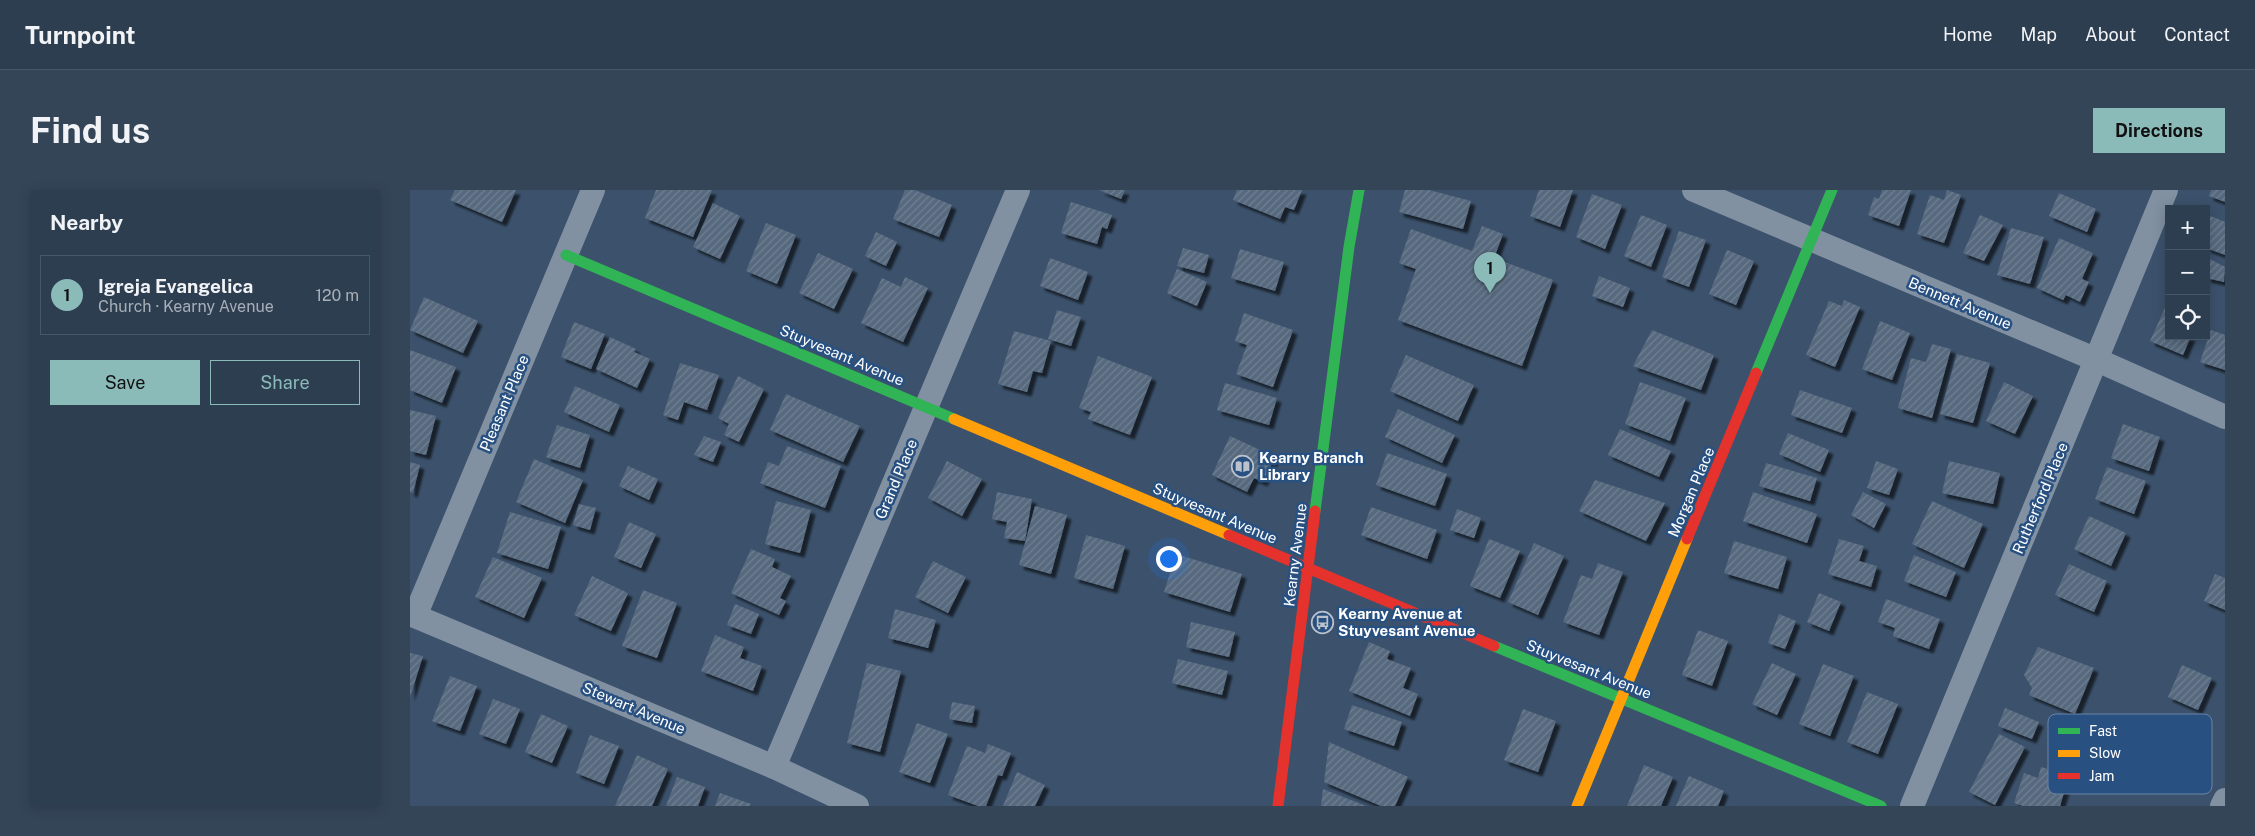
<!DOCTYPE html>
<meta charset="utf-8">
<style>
:root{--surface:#2d3e51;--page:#354558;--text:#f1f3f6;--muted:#a7aeb7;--line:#485768;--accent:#8bbbb9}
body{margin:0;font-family:"Public Sans",sans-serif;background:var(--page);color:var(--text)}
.controls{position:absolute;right:15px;top:15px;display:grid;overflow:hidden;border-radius:0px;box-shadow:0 2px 12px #0003}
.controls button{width:45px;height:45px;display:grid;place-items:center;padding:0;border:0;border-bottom:1px solid var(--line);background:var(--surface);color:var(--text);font:25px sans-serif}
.you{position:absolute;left:758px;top:368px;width:18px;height:18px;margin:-12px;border:4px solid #fff;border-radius:50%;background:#1a73e8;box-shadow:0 0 0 8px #1a73e833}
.badge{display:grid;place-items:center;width:32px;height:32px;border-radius:50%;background:var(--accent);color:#111;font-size:16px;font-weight:700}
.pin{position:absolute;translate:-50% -41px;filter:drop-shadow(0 1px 2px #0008)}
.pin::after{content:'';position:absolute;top:26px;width:18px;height:15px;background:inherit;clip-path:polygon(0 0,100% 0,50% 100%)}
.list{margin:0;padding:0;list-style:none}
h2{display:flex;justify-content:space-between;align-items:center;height:65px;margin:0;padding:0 20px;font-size:21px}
h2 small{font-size:16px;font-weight:400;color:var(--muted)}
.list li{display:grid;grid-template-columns:32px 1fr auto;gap:15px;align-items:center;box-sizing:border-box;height:80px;margin:0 10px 10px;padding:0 10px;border:1px solid var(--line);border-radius:0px}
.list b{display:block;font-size:19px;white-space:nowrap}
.list p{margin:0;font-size:16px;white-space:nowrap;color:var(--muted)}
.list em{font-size:16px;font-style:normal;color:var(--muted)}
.actions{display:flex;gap:10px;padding:15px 20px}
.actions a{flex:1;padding:11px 0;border:1px solid var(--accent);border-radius:0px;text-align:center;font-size:18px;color:var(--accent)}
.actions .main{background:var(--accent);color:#111}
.icon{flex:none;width:28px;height:28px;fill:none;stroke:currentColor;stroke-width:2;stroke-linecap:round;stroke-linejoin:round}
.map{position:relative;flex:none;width:1815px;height:616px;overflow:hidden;border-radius:0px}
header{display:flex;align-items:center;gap:30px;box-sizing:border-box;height:70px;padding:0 25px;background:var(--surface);border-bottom:1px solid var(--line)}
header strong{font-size:24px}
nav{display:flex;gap:28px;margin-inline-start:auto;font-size:18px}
.intro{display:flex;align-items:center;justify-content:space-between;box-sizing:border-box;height:120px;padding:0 30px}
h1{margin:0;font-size:35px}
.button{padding:12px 22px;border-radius:0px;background:var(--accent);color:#111;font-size:18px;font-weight:700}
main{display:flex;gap:30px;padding:0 30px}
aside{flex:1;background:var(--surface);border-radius:0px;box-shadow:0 2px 12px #0003}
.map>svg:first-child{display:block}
.building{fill:url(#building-hatch);filter:url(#shadow)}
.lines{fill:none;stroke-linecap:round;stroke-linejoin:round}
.street{stroke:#8291a2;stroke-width:24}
.fast{stroke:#30b455;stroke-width:11}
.slow{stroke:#ff9f0a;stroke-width:11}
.jam{stroke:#e5322d;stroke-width:11}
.labels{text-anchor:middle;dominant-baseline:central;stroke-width:5;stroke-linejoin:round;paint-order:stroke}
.street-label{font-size:15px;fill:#fff;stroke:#285080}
.poi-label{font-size:15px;font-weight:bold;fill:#fff;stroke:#285080;text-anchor:start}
.key{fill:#285080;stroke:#6884a6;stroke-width:1}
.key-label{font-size:14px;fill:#fff}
</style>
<header>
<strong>Turnpoint</strong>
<nav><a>Home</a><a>Map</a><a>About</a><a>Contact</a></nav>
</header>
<div class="intro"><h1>Find us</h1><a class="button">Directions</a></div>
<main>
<aside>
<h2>Nearby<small></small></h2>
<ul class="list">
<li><span class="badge">1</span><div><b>Igreja Evangelica</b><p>Church · Kearny Avenue</p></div><em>120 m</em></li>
</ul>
<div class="actions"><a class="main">Save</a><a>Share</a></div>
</aside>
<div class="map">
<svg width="1815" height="616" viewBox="0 0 1815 616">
<defs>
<pattern id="building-hatch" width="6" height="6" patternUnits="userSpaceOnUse" patternTransform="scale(1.25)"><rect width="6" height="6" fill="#57697e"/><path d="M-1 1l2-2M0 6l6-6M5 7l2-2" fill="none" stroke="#708091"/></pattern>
<filter id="shadow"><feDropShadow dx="4.5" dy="4.5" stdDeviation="1" flood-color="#0009"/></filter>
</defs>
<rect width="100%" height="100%" fill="#3c526c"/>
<g class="building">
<polygon points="45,0 106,0 92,32 40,10"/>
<polygon points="246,0 302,0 283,47 235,28"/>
<polygon points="495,0 505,0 542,15 529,47 483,29"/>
<polygon points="689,0 715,0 711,9"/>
<polygon points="827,0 892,0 884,20 875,17 870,29 823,10"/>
<polygon points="995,0 1019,0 1061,11 1053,39 989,22"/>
<polygon points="1129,0 1163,0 1150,37 1120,26"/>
<polygon points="1472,0 1501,0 1489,36 1458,25 1464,7 1469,9"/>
<polygon points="1537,0 1551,5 1534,53 1507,44 1520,5 1534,10"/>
<polygon points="1801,0 1815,0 1815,12 1799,6"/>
<polygon points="1649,3 1686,19 1677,42 1639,26"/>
<polygon points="1182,4 1212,15 1195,59 1166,47"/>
<polygon points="661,12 702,25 697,39 692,37 687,54 651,43"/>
<polygon points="303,13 330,26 310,69 283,57"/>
<polygon points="1231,25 1257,35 1241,77 1214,66"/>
<polygon points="1570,25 1593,35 1574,71 1553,63"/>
<polygon points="1798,25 1815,32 1815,65 1796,58"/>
<polygon points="356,33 386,45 367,94 336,81"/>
<polygon points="1072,36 1093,44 1084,68 1143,90 1112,176 988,130 1006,79 989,73 1001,39 1062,61"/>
<polygon points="1601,38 1634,47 1620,94 1587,85"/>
<polygon points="1269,41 1296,50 1279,97 1252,87"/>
<polygon points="466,42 487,52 476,76 455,66"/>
<polygon points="1649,48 1683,63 1672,89 1679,92 1670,112 1656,105 1653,110 1627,98"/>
<polygon points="773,58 799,65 794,83 767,76"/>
<polygon points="830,59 874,72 865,101 821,88"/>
<polygon points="1317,60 1344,71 1326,115 1299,104"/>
<polygon points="408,63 443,79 424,119 389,103"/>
<polygon points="640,68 678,82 668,110 630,96"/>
<polygon points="1798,68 1815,77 1814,92 1796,88"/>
<polygon points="767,79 797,92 787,116 757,103"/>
<polygon points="1189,86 1220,98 1213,117 1182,106"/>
<polygon points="495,87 518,98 493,152 451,133 472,88 491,97"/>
<polygon points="14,107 68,131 53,163 0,140"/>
<polygon points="1759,109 1759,146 1781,146 1773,165 1740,151"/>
<polygon points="1434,110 1450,117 1425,177 1396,165 1419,111 1432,116"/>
<polygon points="647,120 671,127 661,156 638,149"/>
<polygon points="834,123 883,140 863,197 826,184 837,155 825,151"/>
<polygon points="1470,131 1500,143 1482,190 1452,179"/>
<polygon points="164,132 195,144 181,179 151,167"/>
<polygon points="1242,140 1304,165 1291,200 1223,176"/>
<polygon points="1801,140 1815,145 1815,180 1790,172"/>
<polygon points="604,141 641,151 632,183 623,181 617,202 588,194"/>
<polygon points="200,147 226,159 224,162 240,169 227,198 186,179"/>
<polygon points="1522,154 1541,159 1522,228 1488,218 1501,168 1516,172"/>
<polygon points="0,160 46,177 32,213 0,200"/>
<polygon points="1547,164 1580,173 1563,233 1530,224"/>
<polygon points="996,165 1064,195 1048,231 980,201"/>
<polygon points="688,166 742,187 720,245 678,229 681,222 669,218"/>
<polygon points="270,173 309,185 297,220 274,212 268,230 253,225"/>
<polygon points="328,186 354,199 329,252 314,245 319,234 308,228"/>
<polygon points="1230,192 1276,208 1260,251 1215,234"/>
<polygon points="1594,192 1623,206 1605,244 1576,231"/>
<polygon points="815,193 867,208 859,235 807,220"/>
<polygon points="165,196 210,215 199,242 154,222"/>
<polygon points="1390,200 1442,218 1432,243 1381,225"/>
<polygon points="376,204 450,236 433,272 360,240"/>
<polygon points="988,219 1045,245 1032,273 975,247"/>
<polygon points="0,220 26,226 16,265 0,261"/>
<polygon points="1713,234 1750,247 1739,281 1701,268"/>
<polygon points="147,235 180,245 170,278 136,267"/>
<polygon points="1210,239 1261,261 1249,287 1198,265"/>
<polygon points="1378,243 1419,260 1410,282 1369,264"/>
<polygon points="294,246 311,252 303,272 284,265"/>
<polygon points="820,246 865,267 853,292 844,288 837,302 802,285"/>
<polygon points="377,256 431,276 415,318 350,293 358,272 369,276"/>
<polygon points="977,263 1037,284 1025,316 966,295"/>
<polygon points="124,269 173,290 155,333 106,312"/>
<polygon points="537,271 572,289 552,326 518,308"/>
<polygon points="1466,271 1488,279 1479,305 1457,298"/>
<polygon points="1539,271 1590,283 1583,314 1532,303"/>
<polygon points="0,272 10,275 3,303 0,302"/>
<polygon points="1356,273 1407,288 1400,311 1349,296"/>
<polygon points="218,276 248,289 239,310 209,296"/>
<polygon points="1697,277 1736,291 1724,324 1685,309"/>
<polygon points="1185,290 1255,313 1236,351 1169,321"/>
<polygon points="587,302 622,309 615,351 594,348 597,332 582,329"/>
<polygon points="1343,302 1407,324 1397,353 1333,331"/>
<polygon points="1453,302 1476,314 1464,338 1441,325"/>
<polygon points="366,311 401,320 390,363 355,354"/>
<polygon points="1522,311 1573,334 1554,378 1502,354"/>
<polygon points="169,314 186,318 180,340 163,335"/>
<polygon points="625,316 657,325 641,384 609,375"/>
<polygon points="961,317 1027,340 1017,369 951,345"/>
<polygon points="1047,319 1071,328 1064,348 1040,340"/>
<polygon points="100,322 151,337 138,379 87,363"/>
<polygon points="1679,326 1716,343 1701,376 1664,359"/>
<polygon points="219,332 246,344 231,378 204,367"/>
<polygon points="676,345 715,356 703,399 664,388"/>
<polygon points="1079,349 1110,361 1090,408 1060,396"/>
<polygon points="1429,349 1454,356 1449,371 1467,376 1461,397 1418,384"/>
<polygon points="1324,351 1377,367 1368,399 1314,383"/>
<polygon points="1124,353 1154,366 1128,425 1098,412"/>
<polygon points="341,359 365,369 362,377 381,386 370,408 376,411 369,425 321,403"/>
<polygon points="766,364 832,384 820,422 754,402"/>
<polygon points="1504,365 1546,382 1536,407 1494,391"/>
<polygon points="83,367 132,388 114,428 65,407"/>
<polygon points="523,371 556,387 538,423 505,407"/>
<polygon points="1188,373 1213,382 1189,445 1153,432 1171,385 1182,389"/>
<polygon points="1659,374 1697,391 1684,422 1645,405"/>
<polygon points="1805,384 1815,388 1815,420 1794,411"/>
<polygon points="182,386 218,403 201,441 164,425"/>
<polygon points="233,400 267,413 247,468 212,456"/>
<polygon points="1409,403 1431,412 1419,441 1397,432"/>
<polygon points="1476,409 1530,429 1519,459 1483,446 1485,438 1468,432"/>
<polygon points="325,414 349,424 341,444 317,435"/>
<polygon points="485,419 526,430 518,458 478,448"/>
<polygon points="1369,424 1386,431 1375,459 1358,453"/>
<polygon points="781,432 825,442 819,467 776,457"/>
<polygon points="1288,440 1318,451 1302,496 1272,485"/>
<polygon points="305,445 334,457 330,468 352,476 343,501 291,481"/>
<polygon points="959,452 980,461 977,469 1001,478 993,498 1008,504 1000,526 939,501"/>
<polygon points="1628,457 1684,478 1665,524 1619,505 1622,498 1614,485"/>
<polygon points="0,463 13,466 0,507"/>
<polygon points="768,469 818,481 812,505 762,493"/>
<polygon points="457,473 491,481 470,562 437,553"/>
<polygon points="1362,473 1386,484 1367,525 1342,514"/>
<polygon points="1413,474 1444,486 1420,546 1389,534"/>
<polygon points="1772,475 1802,488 1788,520 1758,507"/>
<polygon points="40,486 67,496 50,541 22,531"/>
<polygon points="1457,502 1488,514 1468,564 1437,552"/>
<polygon points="83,509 110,519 96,554 69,544"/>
<polygon points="542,512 565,516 562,533 539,529"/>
<polygon points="942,515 992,532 984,556 934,539"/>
<polygon points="1595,518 1629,532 1622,549 1588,536"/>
<polygon points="1113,519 1146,531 1128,582 1094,570"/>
<polygon points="131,524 158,536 142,573 115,562"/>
<polygon points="507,533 538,544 520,593 489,582"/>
<polygon points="1589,544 1615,557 1585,615 1559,602"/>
<polygon points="180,545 209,556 194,594 166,583"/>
<polygon points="919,552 998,587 985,616 971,616 914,592"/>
<polygon points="578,554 601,563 592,586 588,585 576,616 568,616 538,605 557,556 575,563"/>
<polygon points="227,565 258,579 242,616 205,616"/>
<polygon points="1234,575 1263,587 1251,616 1217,616"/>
<polygon points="1631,577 1645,581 1641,594 1655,599 1650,616 1613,616 1604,613 1614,583 1628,588"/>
<polygon points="607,582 635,595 625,616 593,616"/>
<polygon points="1279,586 1314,601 1308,616 1266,616"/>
<polygon points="267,587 295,597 288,616 256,616"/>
<polygon points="913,599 956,616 911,616"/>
<polygon points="310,603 341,614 340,616 305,616"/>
</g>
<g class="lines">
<g class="street">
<polyline points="1284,0 1687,170 1815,227"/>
<polyline points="0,424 364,577 447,616"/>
<polyline points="5,426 183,0"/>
<polyline points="364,577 608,0"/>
<polyline points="1502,616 1756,0"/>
<polyline points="1812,616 1815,610"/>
</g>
<g class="fast">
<polyline points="156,65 544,229"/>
<polyline points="1346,183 1422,0"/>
<polyline points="905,321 939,57 949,0"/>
<polyline points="1084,456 1471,616"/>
</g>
<g class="slow">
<polyline points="544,229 819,345"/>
<polyline points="1167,616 1277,349"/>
</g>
<g class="jam">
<polyline points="819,345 1084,456"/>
<polyline points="1277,349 1346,183"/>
<polyline points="868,616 905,321"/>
</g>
</g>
<defs>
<symbol id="library-ring" viewBox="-11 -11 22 22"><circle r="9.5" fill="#285080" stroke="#bbc2cc" stroke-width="1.5"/><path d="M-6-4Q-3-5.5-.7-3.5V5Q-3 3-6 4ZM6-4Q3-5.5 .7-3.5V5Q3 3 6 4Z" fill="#bbc2cc"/></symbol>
<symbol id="bus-ring" viewBox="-11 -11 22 22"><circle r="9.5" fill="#285080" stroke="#bbc2cc" stroke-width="1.5"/><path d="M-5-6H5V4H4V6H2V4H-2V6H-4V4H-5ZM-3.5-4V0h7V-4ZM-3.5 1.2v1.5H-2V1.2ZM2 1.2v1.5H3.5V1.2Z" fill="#bbc2cc"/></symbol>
</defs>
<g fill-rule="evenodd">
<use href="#library-ring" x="820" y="264" width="25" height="25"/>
<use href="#bus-ring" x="900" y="420" width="25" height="25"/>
</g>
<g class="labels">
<g class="street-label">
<text transform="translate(1550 113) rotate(23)">Bennett Avenue</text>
<text transform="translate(432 165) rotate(23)">Stuyvesant Avenue</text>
<text transform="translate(94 213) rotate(-67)">Pleasant Place</text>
<text transform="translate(486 289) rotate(-67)">Grand Place</text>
<text transform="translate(1281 302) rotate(-67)">Morgan Place</text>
<text transform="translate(1630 308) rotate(-67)">Rutherford Place</text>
<text transform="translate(805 323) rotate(23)">Stuyvesant Avenue</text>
<text transform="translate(885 365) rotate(-83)">Kearny Avenue</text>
<text transform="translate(1179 479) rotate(22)">Stuyvesant Avenue</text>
<text transform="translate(224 518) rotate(23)">Stewart Avenue</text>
</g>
<g class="poi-label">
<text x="849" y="267">Kearny Branch<tspan x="849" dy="17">Library</tspan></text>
<text x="928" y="423">Kearny Avenue at<tspan x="928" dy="17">Stuyvesant Avenue</tspan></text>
</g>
</g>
<rect x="1638" y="524" width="164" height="80" rx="8" class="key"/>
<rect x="1648" y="538" width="22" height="6" fill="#30b455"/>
<rect x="1648" y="560" width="22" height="7" fill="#ff9f0a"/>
<rect x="1648" y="583" width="22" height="6" fill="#e5322d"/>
<g class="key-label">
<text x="1679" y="546">Fast</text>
<text x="1679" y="568">Slow</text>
<text x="1679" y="591">Jam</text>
</g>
</svg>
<div class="controls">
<button>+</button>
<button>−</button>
<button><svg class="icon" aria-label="locate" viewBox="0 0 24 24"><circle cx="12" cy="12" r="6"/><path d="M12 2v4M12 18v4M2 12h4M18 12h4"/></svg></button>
</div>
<div class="you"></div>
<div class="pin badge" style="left:1080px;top:103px">1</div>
</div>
</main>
